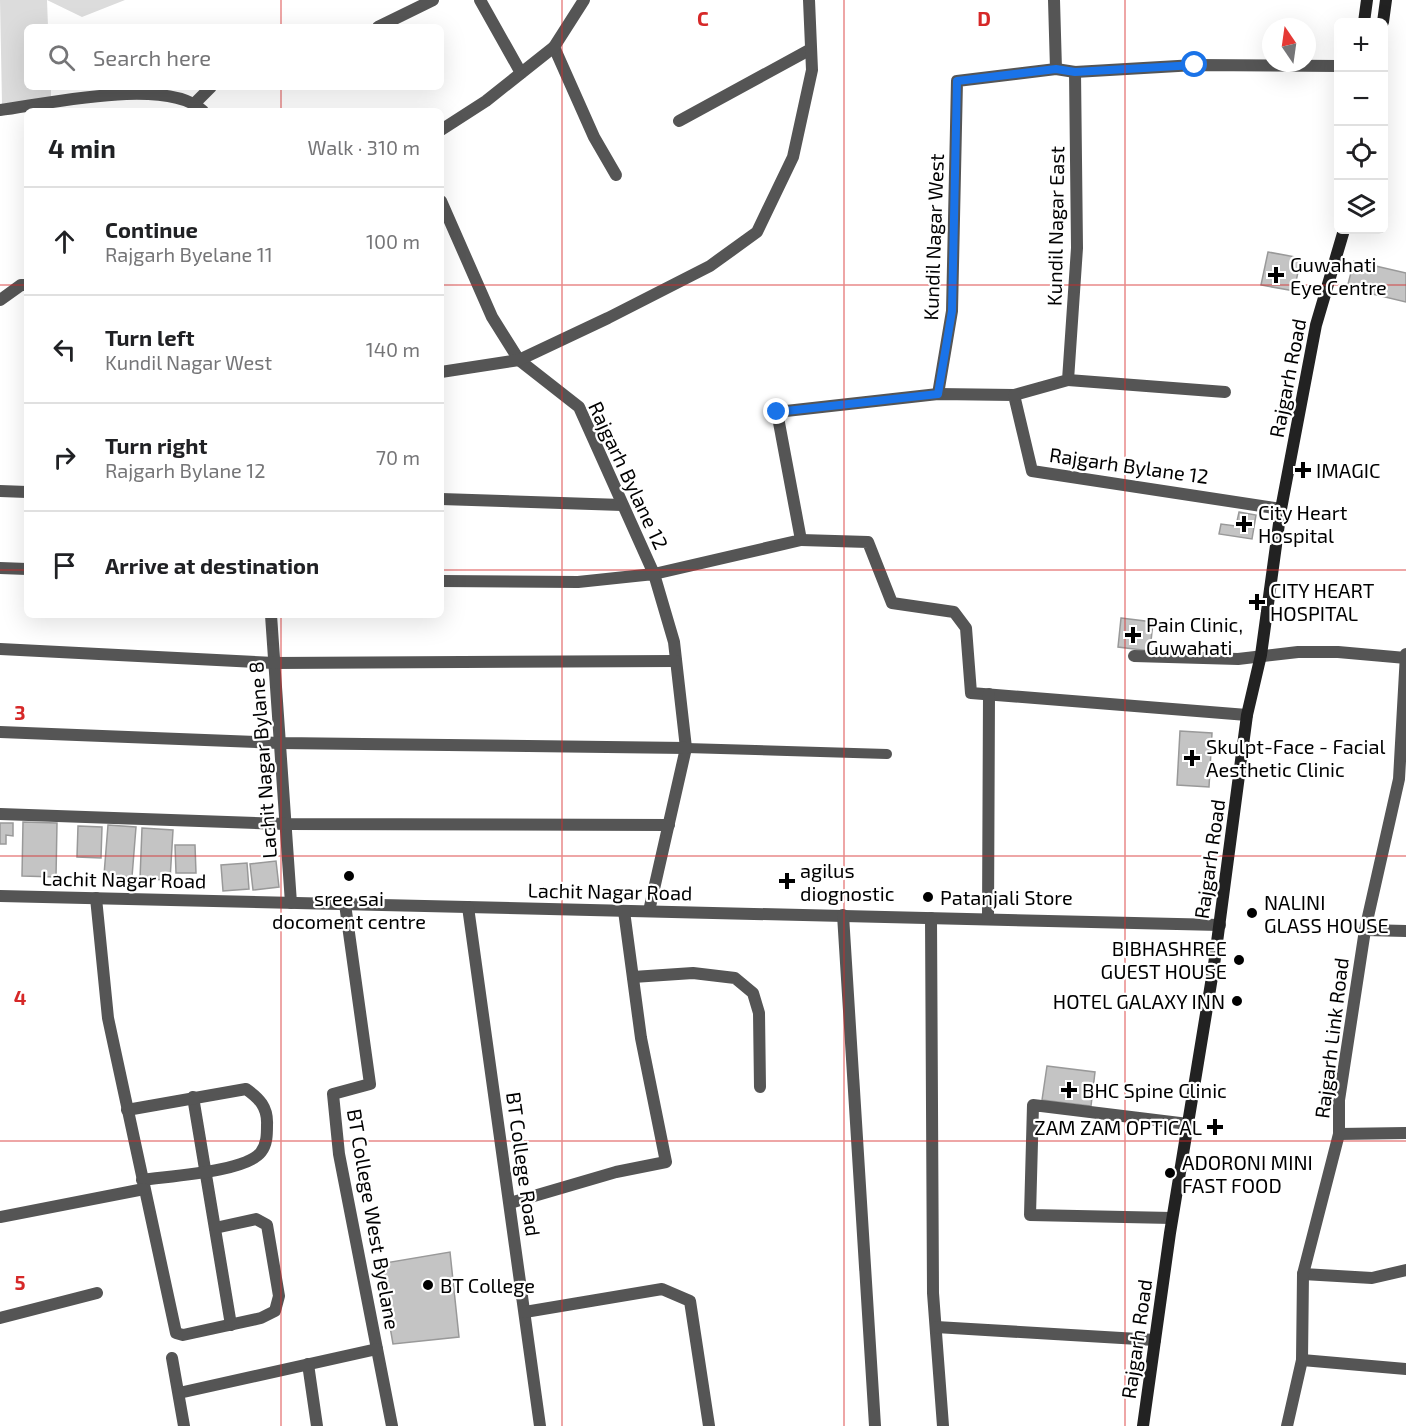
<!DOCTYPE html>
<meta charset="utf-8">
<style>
:root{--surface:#fff;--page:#f6f6f6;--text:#202124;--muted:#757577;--line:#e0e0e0}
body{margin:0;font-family:"Exo 2",sans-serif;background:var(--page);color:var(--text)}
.controls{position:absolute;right:18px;top:18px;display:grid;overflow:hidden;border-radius:9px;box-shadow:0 6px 24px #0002}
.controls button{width:54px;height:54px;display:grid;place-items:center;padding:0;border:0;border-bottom:2px solid var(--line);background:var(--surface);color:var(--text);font:30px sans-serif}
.compass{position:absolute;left:1262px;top:18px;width:54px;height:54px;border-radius:50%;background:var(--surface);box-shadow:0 6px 24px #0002;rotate:347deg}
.stop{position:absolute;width:18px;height:18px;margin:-14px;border:4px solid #1a73e8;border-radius:50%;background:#fff}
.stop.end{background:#1a73e8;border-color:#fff;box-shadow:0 2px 6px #0008}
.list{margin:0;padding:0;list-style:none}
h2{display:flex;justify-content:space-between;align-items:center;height:78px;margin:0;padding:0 24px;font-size:26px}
h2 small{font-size:20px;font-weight:400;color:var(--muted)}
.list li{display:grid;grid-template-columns:39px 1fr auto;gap:18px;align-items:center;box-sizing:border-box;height:108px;padding:0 24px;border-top:2px solid var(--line)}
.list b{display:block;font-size:22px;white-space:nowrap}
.list p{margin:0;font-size:20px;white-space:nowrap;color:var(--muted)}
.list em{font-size:20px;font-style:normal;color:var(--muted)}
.icon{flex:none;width:33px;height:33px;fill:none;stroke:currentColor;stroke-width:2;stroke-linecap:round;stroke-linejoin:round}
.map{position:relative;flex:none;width:1406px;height:1426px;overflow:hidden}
.search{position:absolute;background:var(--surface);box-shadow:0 6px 24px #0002;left:24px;top:24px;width:420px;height:66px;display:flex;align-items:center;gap:15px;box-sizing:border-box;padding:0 21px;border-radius:9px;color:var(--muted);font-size:22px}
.panel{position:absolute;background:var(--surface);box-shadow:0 6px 24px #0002;left:24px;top:108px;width:420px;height:510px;border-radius:9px}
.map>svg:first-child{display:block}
.green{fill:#dcdcdc}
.building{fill:#c4c4c4;stroke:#999;stroke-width:1.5}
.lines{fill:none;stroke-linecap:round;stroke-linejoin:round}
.pedestrian{stroke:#555;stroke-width:10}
.minor{stroke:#555;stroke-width:12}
.secondary{stroke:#222;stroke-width:12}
.route{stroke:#1a73e8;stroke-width:8}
.grid{fill:none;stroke:#d62828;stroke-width:1.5;stroke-opacity:0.55}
.poi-dot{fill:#000;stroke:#fff;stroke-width:2}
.labels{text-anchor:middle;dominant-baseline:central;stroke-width:4.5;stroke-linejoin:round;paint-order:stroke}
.street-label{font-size:20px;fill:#000;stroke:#fff}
.poi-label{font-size:20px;fill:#000;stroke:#fff;text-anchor:start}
.grid-label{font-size:20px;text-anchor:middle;font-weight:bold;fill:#d62828;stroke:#fff;stroke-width:4.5;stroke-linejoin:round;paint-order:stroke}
</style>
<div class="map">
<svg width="1406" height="1426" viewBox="0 0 1406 1426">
<rect width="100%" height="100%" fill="#fff"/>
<polygon class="green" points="0,0 125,0 82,17 47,0 48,27 27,27 27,87 51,87 51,99 2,104"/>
<g class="building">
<polygon points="1268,252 1301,258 1294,291 1261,285"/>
<polygon points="1354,261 1406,273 1406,302 1347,288"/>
<polygon points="1239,512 1256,515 1252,539 1219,534 1221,524 1236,526"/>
<polygon points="1121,618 1153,622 1150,651 1118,647"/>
<polygon points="1180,731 1212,733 1209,787 1177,785"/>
<polygon points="23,822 57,823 56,877 22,876"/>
<polygon points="0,823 13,823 13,836 6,835 6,844 0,844"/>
<polygon points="108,825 136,827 132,877 104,875"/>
<polygon points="78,826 102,827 101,858 77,857"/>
<polygon points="142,828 173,830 170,880 140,879"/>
<polygon points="175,845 195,845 196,873 176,873"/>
<polygon points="276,861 279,887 253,890 250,864"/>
<polygon points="247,863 249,889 223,891 221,865"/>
<polygon points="1047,1066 1095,1072 1091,1106 1042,1100"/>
<polygon points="450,1252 459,1337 393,1344 379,1264"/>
</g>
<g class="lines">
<polyline class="pedestrian" points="686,748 887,754"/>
<g class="minor">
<polyline points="480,0 521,73"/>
<polyline points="1054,0 1056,69"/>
<polyline points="378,27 433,0"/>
<polyline points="554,47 594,137 616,175"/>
<polyline points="195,103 211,87"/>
<path d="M0,110C47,104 168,76 203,111"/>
<polyline points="679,121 811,49"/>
<polyline points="441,130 486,101 554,47 584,0"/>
<polyline points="441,201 492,317 519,360 579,407 654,574 801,540 777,412 938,394 1014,395 1032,471 1281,509"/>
<polyline points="0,300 21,285 27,285"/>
<polyline points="441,372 519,360 608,318 710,266 757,232 793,157 812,70 809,0"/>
<polyline points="1068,380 1225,392"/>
<polyline points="938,394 952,311 957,81 1056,69 1075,72 1195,65 1338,66"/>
<polyline points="1014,395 1068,380 1077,248 1075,72"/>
<polyline points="0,491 27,492"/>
<polyline points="441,499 622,505"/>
<polyline points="801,540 868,542 892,603 954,612 966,628 971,693 1247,715"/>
<polyline points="0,568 27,569"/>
<polyline points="441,581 578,582 654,574 674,642 686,748 649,911"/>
<polyline points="271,615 291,903"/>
<polyline points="0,649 274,663 676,661"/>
<polyline points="1134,656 1238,659 1298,652 1338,652 1406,658"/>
<polyline points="0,732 280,743 686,748"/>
<polyline points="0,814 286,824 669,825"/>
<polyline points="0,896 1220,925"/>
<polyline points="96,898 108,1018 176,1333 183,1335 261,1318 275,1311 279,1296 267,1225 256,1219 215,1228"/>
<polyline points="345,904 370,1084 333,1094 339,1154 392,1426"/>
<polyline points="468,907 540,1426"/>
<polyline points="843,915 875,1426"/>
<polyline points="931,918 933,1293 943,1426"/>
<polyline points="988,919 989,694"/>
<polyline points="1365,930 1406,931"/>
<polyline points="633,977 693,973 735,978 753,993 759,1013 760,1087"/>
<polyline points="193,1097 231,1325"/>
<path d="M127,1110L246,1089C259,1098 268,1107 267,1125C267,1135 267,1144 261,1152C246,1172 168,1176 142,1180"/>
<polyline points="1339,1134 1406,1133"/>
<polyline points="510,1203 616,1172 666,1162 641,1038 624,911"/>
<polyline points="0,1217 144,1189"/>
<polyline points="1172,1218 1030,1215 1033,1105 1188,1124"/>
<polyline points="1303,1274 1372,1278 1406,1270"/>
<polyline points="525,1312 662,1289 690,1301 709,1426"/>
<polyline points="0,1318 97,1293"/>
<polyline points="936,1327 1155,1340"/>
<polyline points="172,1358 184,1426"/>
<polyline points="1302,1360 1406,1369"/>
<polyline points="308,1364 317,1426"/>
<polyline points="179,1393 377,1349"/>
<polyline points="1287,1426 1302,1360 1303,1274 1339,1134 1339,1100 1365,930 1399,779 1406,654"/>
</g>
<g class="secondary">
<polyline points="1364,22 1367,0"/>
<polyline points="1383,22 1386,0"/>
<polyline points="1143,1426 1170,1233 1214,965 1247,715 1261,655 1281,509 1316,325 1344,230"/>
</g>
</g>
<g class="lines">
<polyline class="route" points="777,412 938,394 952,311 957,81 1056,69 1075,72 1195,65"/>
</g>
<path class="grid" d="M281,0V27M562,0V1426M844,0V1426M1125,0V1426M281,87V111M0,285H27M441,285H1406M0,570H27M441,570H1406M281,615V1426M0,856H1406M0,1141H1406"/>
<g class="poi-dot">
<path d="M1273 266h6v6h6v6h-6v6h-6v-6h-6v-6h6z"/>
<path d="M1300 461h6v6h6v6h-6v6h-6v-6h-6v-6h6z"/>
<path d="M1241 515h6v6h6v6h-6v6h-6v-6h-6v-6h6z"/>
<path d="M1254 593h6v6h6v6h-6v6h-6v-6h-6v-6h6z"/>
<path d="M1130 626h6v6h6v6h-6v6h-6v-6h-6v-6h6z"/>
<path d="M1189 749h6v6h6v6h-6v6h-6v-6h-6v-6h6z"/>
<circle cx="349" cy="876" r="6"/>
<path d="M784 872h6v6h6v6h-6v6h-6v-6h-6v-6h6z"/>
<circle cx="928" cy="897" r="6"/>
<circle cx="1252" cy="913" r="6"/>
<circle cx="1239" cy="960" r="6"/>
<circle cx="1237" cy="1001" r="6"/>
<path d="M1066 1081h6v6h6v6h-6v6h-6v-6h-6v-6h6z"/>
<path d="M1212 1118h6v6h6v6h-6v6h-6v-6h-6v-6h6z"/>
<circle cx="1170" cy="1173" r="6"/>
<circle cx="428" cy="1285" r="6"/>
</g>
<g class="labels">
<g class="street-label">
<text transform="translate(1055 226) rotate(-89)">Kundil Nagar East</text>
<text transform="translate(933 237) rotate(-88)">Kundil Nagar West</text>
<text transform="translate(1287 378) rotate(-79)">Rajgarh Road</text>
<text transform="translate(1129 465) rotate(8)">Rajgarh Bylane 12</text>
<text transform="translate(629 475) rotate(65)">Rajgarh Bylane 12</text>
<text transform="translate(262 760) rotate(-94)">Lachit Nagar Bylane 8</text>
<text transform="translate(1209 859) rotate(-82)">Rajgarh Road</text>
<text transform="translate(124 879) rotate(1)">Lachit Nagar Road</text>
<text transform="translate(610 891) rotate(1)">Lachit Nagar Road</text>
<text transform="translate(1331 1038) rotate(-83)">Rajgarh Link Road</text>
<text transform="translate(524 1164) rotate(82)">BT College Road</text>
<text transform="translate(374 1219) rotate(80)">BT College West Byelane</text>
<text transform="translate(1136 1339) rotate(-82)">Rajgarh Road</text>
</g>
<g class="poi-label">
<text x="1290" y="264">Guwahati<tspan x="1290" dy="23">Eye Centre</tspan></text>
<text x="1316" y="470">IMAGIC</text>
<text x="1258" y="512">City Heart<tspan x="1258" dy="23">Hospital</tspan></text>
<text x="1270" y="590">CITY HEART<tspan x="1270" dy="23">HOSPITAL</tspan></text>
<text x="1146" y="624">Pain Clinic,<tspan x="1146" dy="23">Guwahati</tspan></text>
<text x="1206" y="746">Skulpt-Face - Facial<tspan x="1206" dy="23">Aesthetic Clinic</tspan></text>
<text x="800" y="870">agilus<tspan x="800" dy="23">diognostic</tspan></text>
<text x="940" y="897">Patanjali Store</text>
<text x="349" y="898" text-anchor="middle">sree sai<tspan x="349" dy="23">docoment centre</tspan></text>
<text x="1264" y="902">NALINI<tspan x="1264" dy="23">GLASS HOUSE</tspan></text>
<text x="1227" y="948" text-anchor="end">BIBHASHREE<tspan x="1227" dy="23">GUEST HOUSE</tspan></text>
<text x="1225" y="1001" text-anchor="end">HOTEL GALAXY INN</text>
<text x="1082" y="1090">BHC Spine Clinic</text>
<text x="1202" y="1127" text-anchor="end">ZAM ZAM OPTICAL</text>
<text x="1182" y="1162">ADORONI MINI<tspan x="1182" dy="23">FAST FOOD</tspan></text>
<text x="440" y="1285">BT College</text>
</g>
</g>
<g class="grid-label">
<text x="703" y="26">C</text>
<text x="984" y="26">D</text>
<text x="20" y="720">3</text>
<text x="20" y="1005">4</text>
<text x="20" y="1290">5</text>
</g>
</svg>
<div class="controls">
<button>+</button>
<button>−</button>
<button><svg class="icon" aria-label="locate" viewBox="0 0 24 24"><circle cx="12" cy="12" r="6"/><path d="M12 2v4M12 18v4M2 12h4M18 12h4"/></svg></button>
<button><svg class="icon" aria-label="layers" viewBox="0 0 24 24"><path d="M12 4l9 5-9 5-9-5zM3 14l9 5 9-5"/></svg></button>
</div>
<svg class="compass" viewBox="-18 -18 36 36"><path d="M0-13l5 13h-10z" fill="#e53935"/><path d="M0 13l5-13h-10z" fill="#757577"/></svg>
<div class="stop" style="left:1195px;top:65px"></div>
<div class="stop end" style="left:777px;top:412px"></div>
<div class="search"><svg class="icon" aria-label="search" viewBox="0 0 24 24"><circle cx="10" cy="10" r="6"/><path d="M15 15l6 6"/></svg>Search here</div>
<section class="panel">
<h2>4 min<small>Walk · 310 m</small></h2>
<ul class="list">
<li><svg class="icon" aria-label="ahead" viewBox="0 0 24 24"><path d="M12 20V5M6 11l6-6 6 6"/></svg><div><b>Continue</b><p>Rajgarh Byelane 11</p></div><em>100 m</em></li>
<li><svg class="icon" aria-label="left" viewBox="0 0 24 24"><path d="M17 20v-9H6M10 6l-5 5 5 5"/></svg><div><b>Turn left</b><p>Kundil Nagar West</p></div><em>140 m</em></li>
<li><svg class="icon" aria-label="right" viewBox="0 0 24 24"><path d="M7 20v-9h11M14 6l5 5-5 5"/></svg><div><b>Turn right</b><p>Rajgarh Bylane 12</p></div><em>70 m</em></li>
<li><svg class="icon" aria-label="arrive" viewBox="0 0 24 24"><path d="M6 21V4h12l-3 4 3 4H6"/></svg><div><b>Arrive at destination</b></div></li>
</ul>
</section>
</div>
